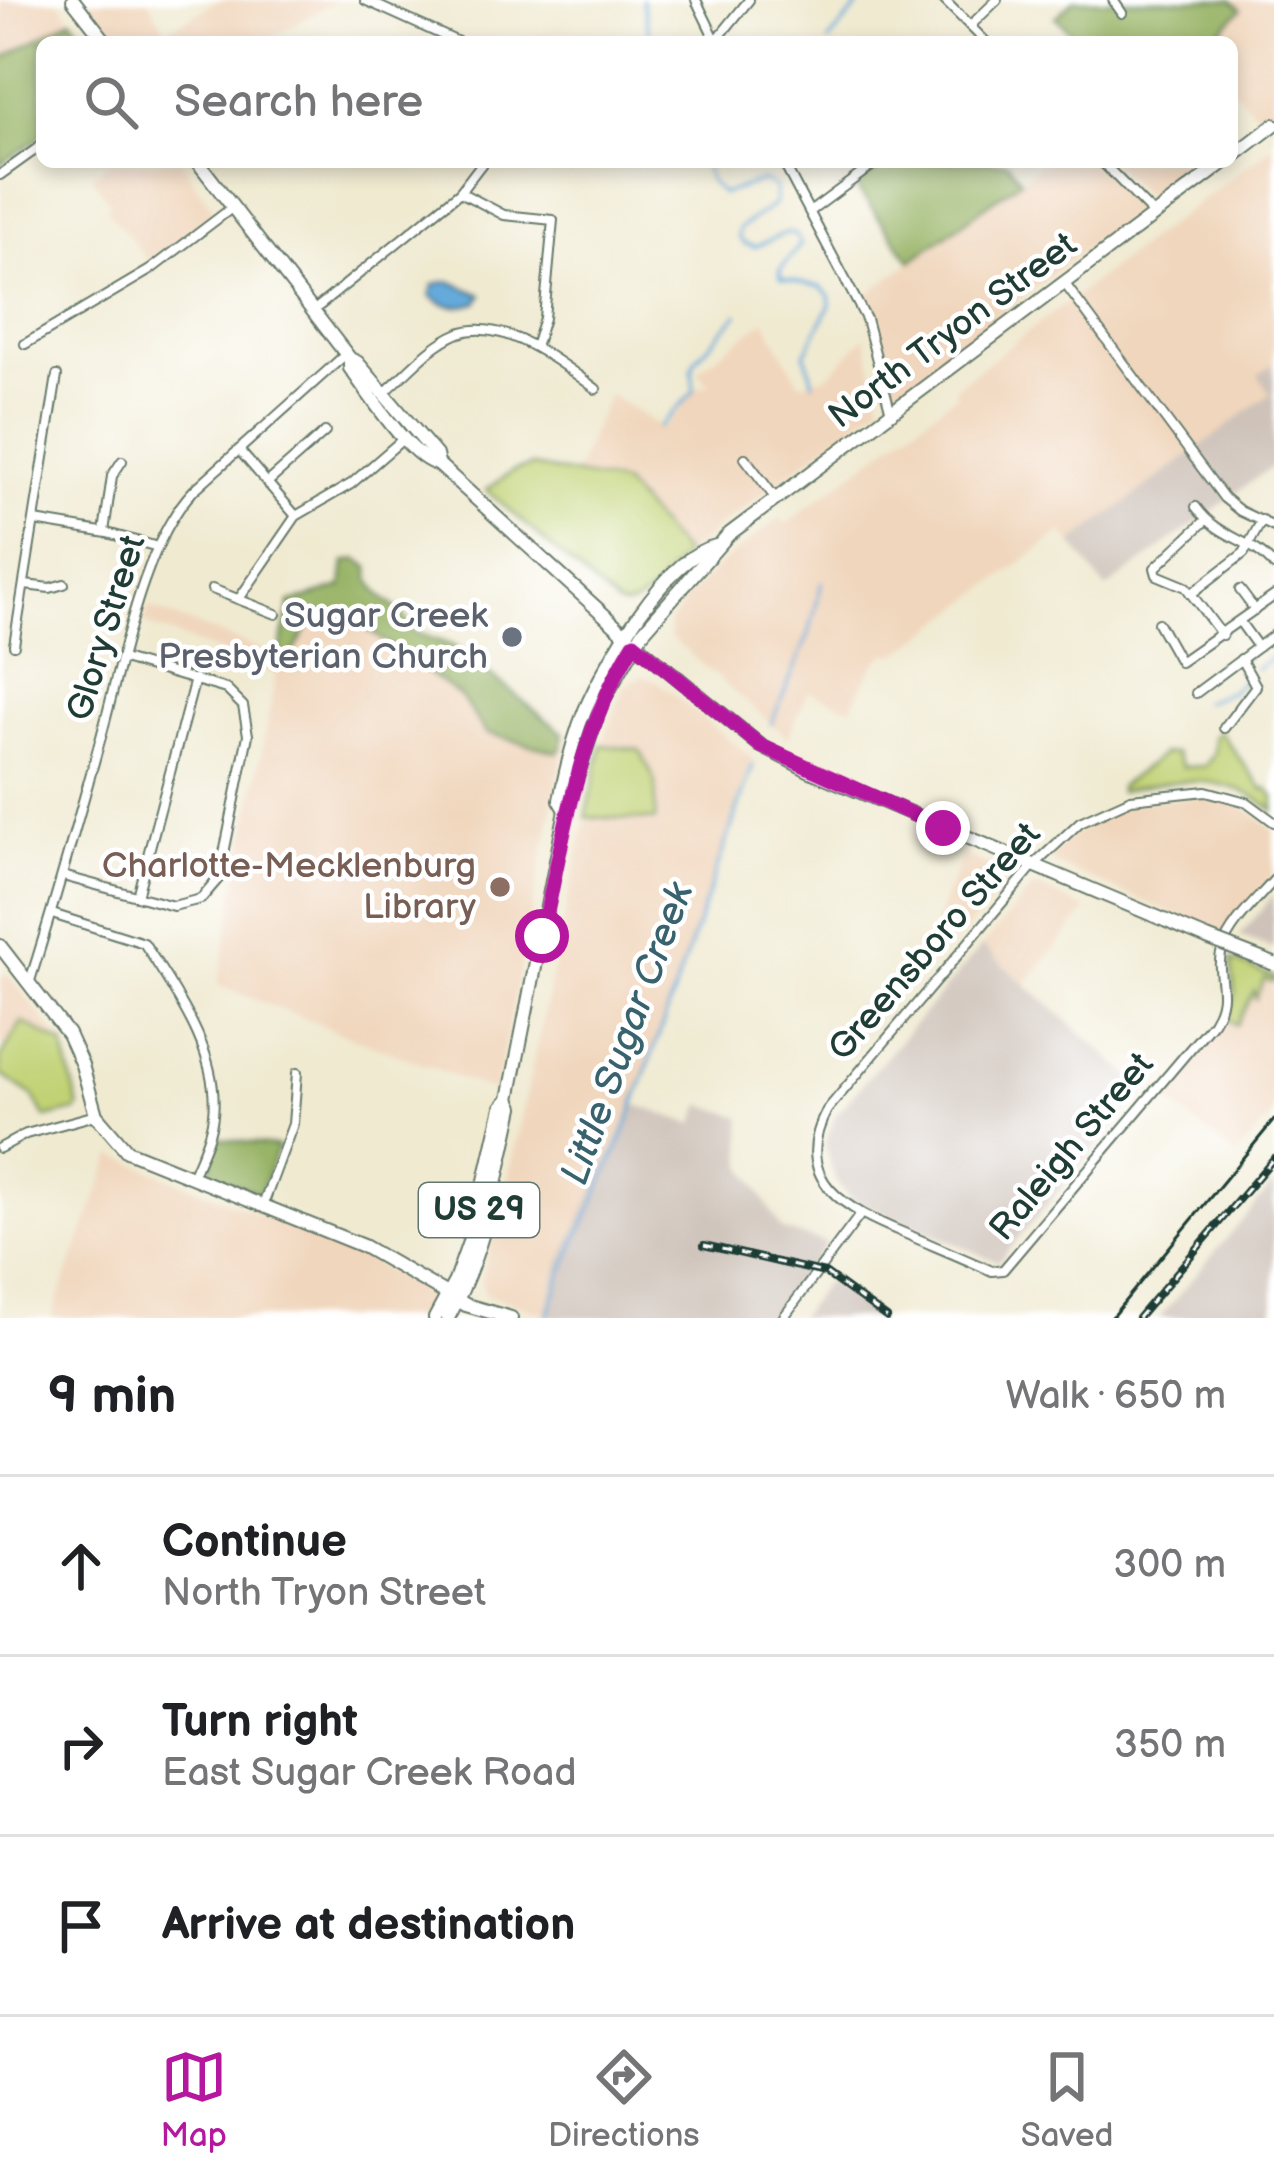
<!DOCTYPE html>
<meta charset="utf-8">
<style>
:root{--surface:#fff;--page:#f2f2f2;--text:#202124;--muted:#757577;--line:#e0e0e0;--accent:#b5179e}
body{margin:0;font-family:"Balsamiq Sans",sans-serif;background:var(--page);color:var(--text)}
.stop{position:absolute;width:36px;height:36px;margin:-27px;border:9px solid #b5179e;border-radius:50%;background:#fff}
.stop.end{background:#b5179e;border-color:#fff;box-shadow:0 3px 12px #0008}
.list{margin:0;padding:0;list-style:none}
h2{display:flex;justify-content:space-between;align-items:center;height:156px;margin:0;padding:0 48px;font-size:51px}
h2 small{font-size:39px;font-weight:400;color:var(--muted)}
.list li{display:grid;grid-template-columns:78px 1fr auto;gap:36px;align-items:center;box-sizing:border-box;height:180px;padding:0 48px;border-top:3px solid var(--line)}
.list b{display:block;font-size:45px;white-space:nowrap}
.list p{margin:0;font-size:39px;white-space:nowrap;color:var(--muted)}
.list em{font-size:39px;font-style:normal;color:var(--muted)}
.icon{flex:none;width:66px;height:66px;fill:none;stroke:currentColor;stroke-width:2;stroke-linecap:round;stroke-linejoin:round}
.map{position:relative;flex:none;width:1274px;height:1318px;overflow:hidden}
.search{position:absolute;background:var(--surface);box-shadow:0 6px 18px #0003;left:36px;right:36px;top:36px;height:132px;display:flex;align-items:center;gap:30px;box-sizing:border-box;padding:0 42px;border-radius:18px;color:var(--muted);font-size:45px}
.sheet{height:696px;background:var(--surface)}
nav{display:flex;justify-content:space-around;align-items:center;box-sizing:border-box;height:168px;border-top:3px solid var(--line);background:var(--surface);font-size:33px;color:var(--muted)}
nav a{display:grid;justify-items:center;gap:6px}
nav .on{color:var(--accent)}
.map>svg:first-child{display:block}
.built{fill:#f0d6bc}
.industrial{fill:#cec2b9}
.green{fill:#c1d274;stroke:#708854;stroke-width:3}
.forest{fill:#98b466;stroke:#5c784d;stroke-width:3}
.water{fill:#65aadb;stroke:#427488;stroke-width:3}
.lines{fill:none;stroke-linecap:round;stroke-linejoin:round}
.stream{stroke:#65aadb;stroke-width:3}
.street-casing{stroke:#687a6b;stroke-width:12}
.secondary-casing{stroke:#687a6b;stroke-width:16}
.primary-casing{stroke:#687a6b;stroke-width:16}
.street{stroke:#fff;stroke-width:8}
.secondary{stroke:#fff;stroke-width:12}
.primary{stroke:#fff;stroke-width:12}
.tram{stroke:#1f3d34;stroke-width:3}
.rail-casing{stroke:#1f3d34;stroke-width:8}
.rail{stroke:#fff;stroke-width:3;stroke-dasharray:9;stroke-linecap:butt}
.primary-bridge-casing{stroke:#687a6b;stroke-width:16;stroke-linecap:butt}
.primary-bridge{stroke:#fff;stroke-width:12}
.route{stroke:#b5179e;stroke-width:15}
.worship-dot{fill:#6b7280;stroke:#fff;stroke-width:4.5}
.education-dot{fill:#8d6e63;stroke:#fff;stroke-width:4.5}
.labels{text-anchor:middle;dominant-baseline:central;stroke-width:9;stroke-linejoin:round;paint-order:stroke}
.shield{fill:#fff;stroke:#627771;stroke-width:3}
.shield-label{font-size:33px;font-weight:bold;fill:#1f3d34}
.street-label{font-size:36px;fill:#1f3d34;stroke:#fff}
.worship-label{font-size:36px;fill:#5b616d;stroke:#fff;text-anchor:end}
.education-label{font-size:36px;fill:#785e54;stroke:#fff;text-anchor:end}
.water-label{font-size:39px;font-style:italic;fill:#38636e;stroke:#fff}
</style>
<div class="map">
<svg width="1274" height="1318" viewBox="0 0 1274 1318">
<rect width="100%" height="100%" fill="#fff"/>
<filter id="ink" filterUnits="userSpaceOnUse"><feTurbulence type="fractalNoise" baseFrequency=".00833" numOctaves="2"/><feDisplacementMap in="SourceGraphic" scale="24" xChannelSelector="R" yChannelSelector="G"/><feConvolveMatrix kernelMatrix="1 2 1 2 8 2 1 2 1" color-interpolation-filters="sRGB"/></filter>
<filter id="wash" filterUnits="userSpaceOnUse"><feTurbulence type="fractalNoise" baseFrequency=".004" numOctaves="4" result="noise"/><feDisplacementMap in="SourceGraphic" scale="48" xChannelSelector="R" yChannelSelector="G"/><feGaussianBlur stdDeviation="2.7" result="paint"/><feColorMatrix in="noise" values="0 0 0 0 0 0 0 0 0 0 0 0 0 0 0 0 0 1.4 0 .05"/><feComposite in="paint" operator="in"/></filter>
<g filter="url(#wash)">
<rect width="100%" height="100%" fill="#f0ead1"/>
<g class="built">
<polygon points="0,0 58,0 72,19 0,60"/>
<polygon points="86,0 148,0 166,31 219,0 337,0 264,42 121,42"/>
<polygon points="1231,0 1274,0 1274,106 1260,117 1232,88 1232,42 1209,42 1240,11"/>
<polygon points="1274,145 1274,363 1258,375 1271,393 1072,543 1062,532 898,654 886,653 875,662 851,708 809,691 788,738 670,637 669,623 684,603 682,600 723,562 780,518 786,524 957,394 954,388"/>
<polygon points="111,162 181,162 214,210 188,235 150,263 106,208 111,203 91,177"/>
<polygon points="1044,162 1095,162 1139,208 892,395 879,339 864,297"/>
<polygon points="1111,162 1199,162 1149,200"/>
<polygon points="765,320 800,384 829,375 865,337 881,404 684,554 623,484 574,474 609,394 663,429 698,387 710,385 697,371"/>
<polygon points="332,599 451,674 480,718 567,735 495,1092 218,985 276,674 143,623 148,607 279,657 290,603"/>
<polygon points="642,676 655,680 752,758 673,1000 634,1104 560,1263 546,1314 485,1294 480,1280 499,1220 586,817 655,819 640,750 602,745 624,686"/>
<polygon points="1216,797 1241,805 1274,831 1274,872 1222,934 1055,864 1050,858 1071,836 1121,807 1153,800"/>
<polygon points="963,855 1000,871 1003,886 961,935 934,923"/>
<polygon points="1032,888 1040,888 1087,910 1026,983 982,947"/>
<polygon points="1231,960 1274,977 1274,1112 1236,1157 1164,1097 1228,1019 1235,994"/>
<polygon points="7,973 63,1044 22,1022 6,1049 0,1041 0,978"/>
<polygon points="113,1155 349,1250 424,1291 429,1304 421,1318 51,1318"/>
</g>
<g class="industrial">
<polygon points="1274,363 1274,465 1106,589 1072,543 1270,394 1258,375"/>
<polygon points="1274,894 1274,949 1240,936"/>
<polygon points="982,946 1146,1089 998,1262 851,1199 836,1182 825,1145 836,1114"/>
<polygon points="634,1104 694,1124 702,1104 742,1117 744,1165 782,1230 826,1243 774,1318 554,1318 546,1314 560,1263"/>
<polygon points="1274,1183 1274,1318 1159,1318"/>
<polygon points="827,1280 880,1318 798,1318"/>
</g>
<g class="green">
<path d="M532,466L623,484L684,554C667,572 642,615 617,605L486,490L513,471Z"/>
<path d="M1220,732L1263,790L1268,788L1274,797V811C1230,773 1173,777 1119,792V787L1163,754L1175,753L1183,767L1205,766L1214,754V736Z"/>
<polygon points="602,745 640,750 656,783 655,820 586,817"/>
<polygon points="1231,960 1274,977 1274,982 1264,979 1256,998 1254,991 1236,1025 1228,1019 1235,994"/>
<polygon points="22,1022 63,1044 79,1108 76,1111 46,1118 33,1096 0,1074 0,1059"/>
</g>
<g class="forest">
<polygon points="1074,0 1231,0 1241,10 1209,42 1169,42 1156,29 1144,42 1081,42 1056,17"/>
<polygon points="72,19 90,42 42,42 42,136 0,165 0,60"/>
<polygon points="889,162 1007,162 1021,180 911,261 856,187"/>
<polygon points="358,559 369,567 370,581 382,597 402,613 413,632 454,646 563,733 562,748 557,752 486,733 460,696 360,624 335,614 315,615 288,662 279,658 290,603 342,587 345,562"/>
<polygon points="217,1138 278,1147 260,1194 209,1174"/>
</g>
<path class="water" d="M449,281L482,295L477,303C460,308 443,308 430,295L434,284Z"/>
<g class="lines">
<g class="stream">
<polyline points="642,0 651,42"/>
<polyline points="828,42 864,0"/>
<polyline points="703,162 710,182 722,194 763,181 775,187 775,204 740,228 738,236 743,243 755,247 785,233 794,234 801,244 780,270 781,278 821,287 830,296 830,305 805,354 813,382"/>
<polyline points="659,427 694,391 692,369 696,359 738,314"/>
<polyline points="1256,669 1274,656"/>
<polyline points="1204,702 1230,692 1246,678"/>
<polyline points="771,724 809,634 822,582"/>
<polyline points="547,1318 562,1273 624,1135 753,765"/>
</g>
</g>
</g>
<g filter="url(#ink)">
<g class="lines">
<defs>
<g id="street">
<polyline points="365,0 458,42"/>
<polyline points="696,0 716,41"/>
<polyline points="944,0 986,42"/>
<polyline points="1113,0 1122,13"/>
<polyline points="970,26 997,0"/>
<polyline points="715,42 749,0"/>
<polyline points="571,162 571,163"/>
<polyline points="783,162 866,319 891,413"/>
<polyline points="1102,162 1154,215"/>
<polyline points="0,175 42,145"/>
<polyline points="460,192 504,215 553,220 544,318 536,344"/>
<polyline points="811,211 877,162"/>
<polyline points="1065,284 1224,498 1240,511 1274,527"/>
<polyline points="313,311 460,192 483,162"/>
<polyline points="25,344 150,270 233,207"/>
<path d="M384,393C406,374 431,344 459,333C504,317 563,364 596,389"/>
<polyline points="239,450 296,516"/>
<polyline points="745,458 776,499"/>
<polyline points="267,483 325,432"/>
<path d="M1196,507C1220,540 1252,538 1274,566"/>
<polyline points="1206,520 1155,568 1157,575 1186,587 1222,635"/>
<polyline points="35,521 107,533 158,547"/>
<polyline points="104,532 112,476 122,461"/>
<polyline points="25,585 50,588 64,584"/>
<polyline points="212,589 276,614"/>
<polyline points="1240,590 1255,610"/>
<polyline points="1191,594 1244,553 1262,520"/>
<polyline points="239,599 296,516 351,484 403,439"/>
<polyline points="1240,622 1258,647"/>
<polyline points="1158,623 1180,662 1274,596"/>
<polyline points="14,645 57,376"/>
<polyline points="1196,693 1274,635"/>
<polyline points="1224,728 1256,686 1241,659"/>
<path d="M1274,822L1247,802L1206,791L1131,799L1080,822L1033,866L827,1110C789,1182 849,1210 904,1233C934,1246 963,1258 992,1271L1003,1270L1213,1022C1232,992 1214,976 1222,949C1230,924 1257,900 1274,880"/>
<polyline points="63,876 173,906 201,899 219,878 248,735 243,706 226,689 123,659"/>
<polyline points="137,896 195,679"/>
<path d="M52,914L144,943C175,992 220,1053 213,1115C211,1136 200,1157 192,1177"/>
<path d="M29,984C55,902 78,820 101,737C121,665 142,544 194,490L346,354"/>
<polyline points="0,1148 26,1134 96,1115"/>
<polyline points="263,1205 293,1124 297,1073"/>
<polyline points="783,1318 860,1215"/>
</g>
<polyline id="secondary" points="0,946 68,1034 82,1065 96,1115 127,1151 363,1246 466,1305 511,1318"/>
<g id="primary">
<polyline points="73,0 106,42"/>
<polyline points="1232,157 1274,125"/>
<polyline points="198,162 350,359 357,362 436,455 438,464 635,643 761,746 808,770 1207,938"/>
<path d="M350,359V368C367,391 412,461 438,464"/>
<path d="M566,810L560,800C566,769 573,739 585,710C604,665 666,556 716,546"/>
<polyline points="435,1318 455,1281 474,1228 502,1107 509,1099"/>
<path d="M448,1318C484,1253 497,1179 513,1107L509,1099L566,810L601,704L642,633L728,535L1225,162"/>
</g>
</defs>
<use href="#street" class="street-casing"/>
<use href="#secondary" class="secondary-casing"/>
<use href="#primary" class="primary-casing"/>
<use href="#street" class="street"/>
<use href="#secondary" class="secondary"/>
<use href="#primary" class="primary"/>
<polyline class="tram" points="1111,1318 1274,1120"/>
<defs>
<g id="rail">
<polyline points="704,1245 825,1273 887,1318"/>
<polyline points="1138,1318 1274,1158"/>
</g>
</defs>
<use href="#rail" class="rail-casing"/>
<use href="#rail" class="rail"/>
<defs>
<polyline id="primary-bridge" points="1207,938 1274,964"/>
</defs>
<use href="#primary-bridge" class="primary-bridge-casing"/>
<use href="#primary-bridge" class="primary-bridge"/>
</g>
</g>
<g class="lines" filter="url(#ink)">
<path class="route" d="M542,936C564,833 578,734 634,643L761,746L943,828"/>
</g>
<circle class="worship-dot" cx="512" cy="637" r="12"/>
<circle class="education-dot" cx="500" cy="887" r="12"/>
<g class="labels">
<rect class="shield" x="419" y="1183" width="120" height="54" rx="9"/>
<g class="shield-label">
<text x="479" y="1210">US 29</text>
</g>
<g class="street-label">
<text transform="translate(953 331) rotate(-37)">North Tryon Street</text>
<text transform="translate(107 628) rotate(-73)">Glory Street</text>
<text transform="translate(935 942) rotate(-49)">Greensboro Street</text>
<text transform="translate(1072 1147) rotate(-50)">Raleigh Street</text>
</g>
<g class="worship-label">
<text x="488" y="616">Sugar Creek<tspan x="488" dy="41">Presbyterian Church</tspan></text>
</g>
<g class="education-label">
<text x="476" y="866">Charlotte-Mecklenburg<tspan x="476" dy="41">Library</tspan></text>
</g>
<g class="water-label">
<text transform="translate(628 1034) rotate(-70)">Little Sugar Creek</text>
</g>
</g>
</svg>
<div class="stop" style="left:542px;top:936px"></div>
<div class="stop end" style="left:943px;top:828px"></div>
<div class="search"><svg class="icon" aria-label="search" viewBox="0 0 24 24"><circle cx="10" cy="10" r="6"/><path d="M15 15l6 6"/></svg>Search here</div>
</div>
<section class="sheet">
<h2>9 min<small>Walk · 650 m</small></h2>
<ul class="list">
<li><svg class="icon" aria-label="ahead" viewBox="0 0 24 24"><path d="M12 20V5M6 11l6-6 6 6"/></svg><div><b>Continue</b><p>North Tryon Street</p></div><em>300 m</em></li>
<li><svg class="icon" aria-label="right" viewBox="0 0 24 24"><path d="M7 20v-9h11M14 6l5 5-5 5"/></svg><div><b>Turn right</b><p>East Sugar Creek Road</p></div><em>350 m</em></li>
<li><svg class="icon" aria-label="arrive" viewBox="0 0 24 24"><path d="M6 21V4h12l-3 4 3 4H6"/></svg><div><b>Arrive at destination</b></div></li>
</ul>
</section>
<nav>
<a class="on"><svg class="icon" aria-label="map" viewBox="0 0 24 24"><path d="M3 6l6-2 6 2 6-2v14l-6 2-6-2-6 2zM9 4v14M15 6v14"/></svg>Map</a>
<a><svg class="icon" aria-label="directions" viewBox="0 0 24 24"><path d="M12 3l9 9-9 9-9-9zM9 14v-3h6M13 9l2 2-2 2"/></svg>Directions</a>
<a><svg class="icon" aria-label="saved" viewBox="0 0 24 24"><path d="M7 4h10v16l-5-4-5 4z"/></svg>Saved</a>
</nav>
